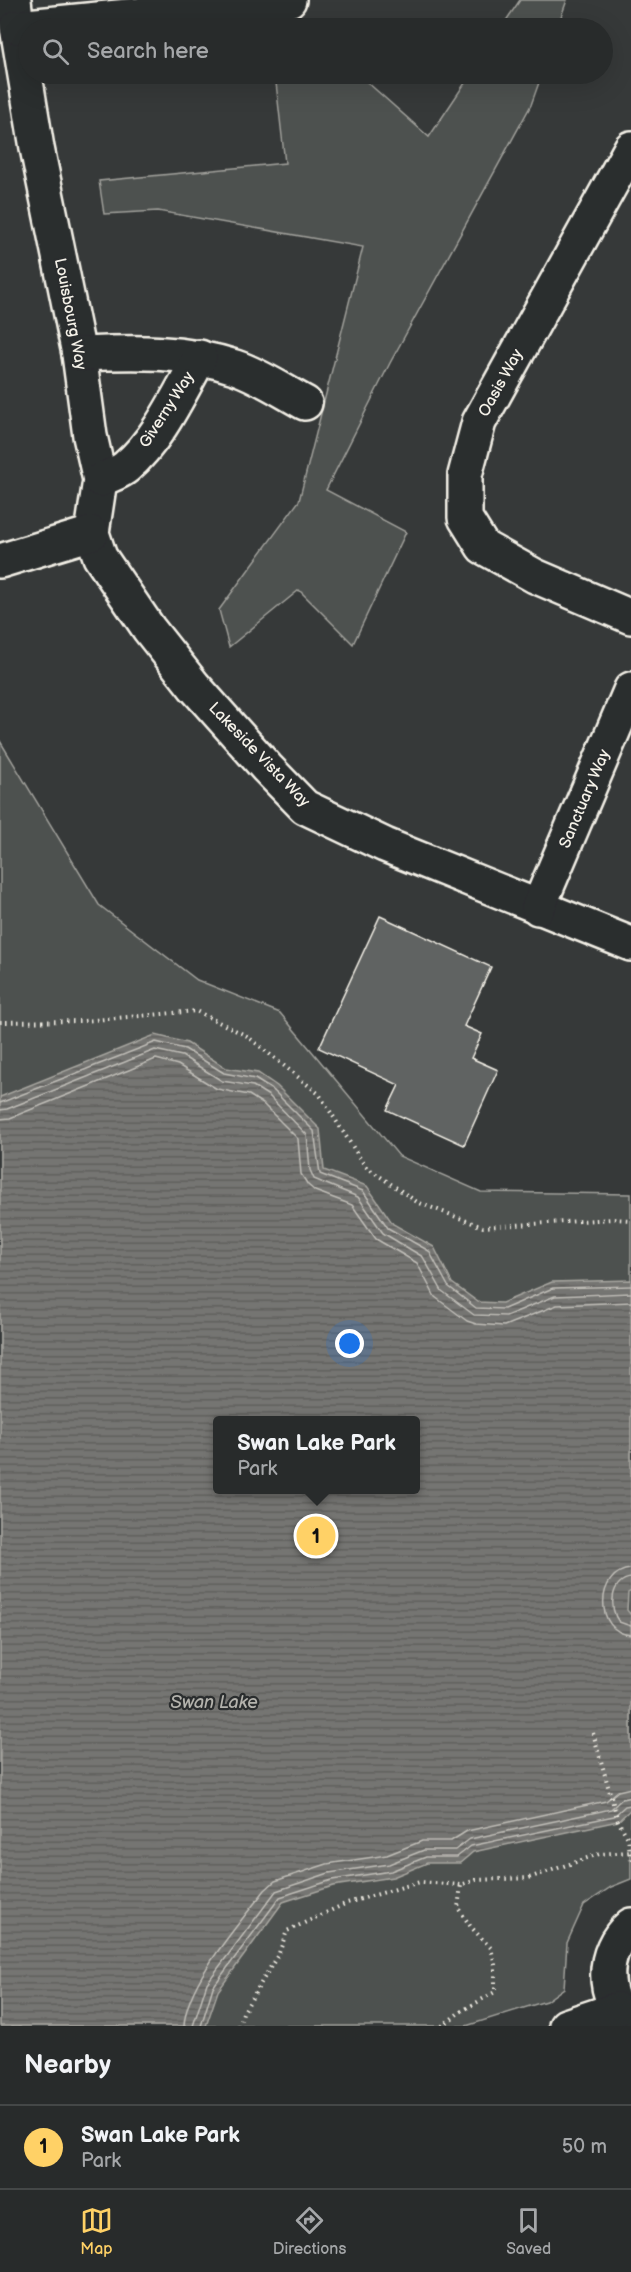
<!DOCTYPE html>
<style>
:root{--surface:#282b2b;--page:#343737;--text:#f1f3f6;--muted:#a5a7a9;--line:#444747;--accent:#ffd166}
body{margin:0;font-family:"Balsamiq Sans",sans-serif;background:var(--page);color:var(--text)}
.you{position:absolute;left:350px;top:1344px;width:21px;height:21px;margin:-15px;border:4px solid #fff;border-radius:50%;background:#1a73e8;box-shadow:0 0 0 9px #1a73e833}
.badge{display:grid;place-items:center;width:39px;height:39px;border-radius:50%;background:var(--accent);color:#111;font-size:20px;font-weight:700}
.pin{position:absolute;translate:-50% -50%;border:3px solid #fff;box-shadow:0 2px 6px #0006}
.popup{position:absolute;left:213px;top:1416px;width:207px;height:78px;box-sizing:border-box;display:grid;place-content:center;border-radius:6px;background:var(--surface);filter:drop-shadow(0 2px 4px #0005);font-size:20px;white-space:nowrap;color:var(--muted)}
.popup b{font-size:22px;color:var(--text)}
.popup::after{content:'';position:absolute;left:50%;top:100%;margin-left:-12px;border:12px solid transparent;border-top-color:var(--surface)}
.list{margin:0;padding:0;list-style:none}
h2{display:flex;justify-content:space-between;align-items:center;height:78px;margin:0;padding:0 24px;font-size:26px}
h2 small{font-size:20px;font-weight:400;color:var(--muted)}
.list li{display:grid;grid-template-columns:39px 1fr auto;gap:18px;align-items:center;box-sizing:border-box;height:84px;padding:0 24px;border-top:2px solid var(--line)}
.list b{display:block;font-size:22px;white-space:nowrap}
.list p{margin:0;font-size:20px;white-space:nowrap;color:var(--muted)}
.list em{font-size:20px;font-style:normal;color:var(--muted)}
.icon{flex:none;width:33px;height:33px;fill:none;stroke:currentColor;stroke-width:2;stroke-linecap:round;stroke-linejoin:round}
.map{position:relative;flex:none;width:631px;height:2026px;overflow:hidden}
.search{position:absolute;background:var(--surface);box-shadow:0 6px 24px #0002;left:18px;right:18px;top:18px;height:66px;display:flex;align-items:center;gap:15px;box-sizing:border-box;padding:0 21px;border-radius:33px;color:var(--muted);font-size:22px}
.sheet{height:162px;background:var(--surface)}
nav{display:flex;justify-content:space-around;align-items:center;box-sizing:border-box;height:84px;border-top:2px solid var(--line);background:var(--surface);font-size:16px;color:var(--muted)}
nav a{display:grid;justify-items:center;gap:3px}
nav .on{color:var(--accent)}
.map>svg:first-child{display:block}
.park{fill:#4e514f;stroke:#a1a19c;stroke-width:1.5;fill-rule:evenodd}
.water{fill:url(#water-rules);stroke:#a8a7a1;stroke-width:1.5;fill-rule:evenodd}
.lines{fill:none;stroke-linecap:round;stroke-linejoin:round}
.shore{stroke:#c1bfb9;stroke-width:1.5}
.building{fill:#616362;stroke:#f4f1e8;stroke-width:1.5}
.minor-casing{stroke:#f4f1e8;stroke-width:38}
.path{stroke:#f4f1e8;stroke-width:4;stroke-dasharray:1.5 4.5;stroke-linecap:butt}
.minor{stroke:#2a2d2e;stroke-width:33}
.labels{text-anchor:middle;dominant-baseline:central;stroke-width:4.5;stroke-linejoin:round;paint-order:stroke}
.street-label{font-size:16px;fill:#f4f1e8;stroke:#2a2d2e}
.water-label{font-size:18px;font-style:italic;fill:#b4b3ad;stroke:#2a2d2e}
</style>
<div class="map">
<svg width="631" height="2026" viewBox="0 0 631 2026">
<defs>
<pattern id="water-rules" width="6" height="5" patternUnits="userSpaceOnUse" patternTransform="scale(1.5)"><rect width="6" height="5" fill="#757572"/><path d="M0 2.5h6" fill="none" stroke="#5f5e5c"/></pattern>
</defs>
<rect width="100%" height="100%" fill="#363939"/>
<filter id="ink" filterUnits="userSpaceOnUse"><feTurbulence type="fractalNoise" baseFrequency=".0167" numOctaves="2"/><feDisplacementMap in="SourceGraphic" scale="12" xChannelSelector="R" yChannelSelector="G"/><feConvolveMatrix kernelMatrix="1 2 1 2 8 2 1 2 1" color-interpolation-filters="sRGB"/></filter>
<g filter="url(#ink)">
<g class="park">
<polygon points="520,0 567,0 557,28 501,28"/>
<polygon points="275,74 358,74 429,137 471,74 542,74 531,105 390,363 326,490 406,532 353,644 299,590 229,647 219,610 299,501 363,247 158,211 104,214 99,181 285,163"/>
<path d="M0,741L99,905L197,980L280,1013L399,1156L481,1192L631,1194V1879L611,1887L584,1905L567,1943L564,1988L546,2001L466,2026H0ZM217,1420H415V1490H217Z"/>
</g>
<path class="water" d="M155,1035L187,1043L226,1068L258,1073L277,1086L320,1129L324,1170L367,1186L393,1224L434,1247L452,1283L478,1302L502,1303L552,1282L631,1280V1591L628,1593L627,1610L631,1615V1809L618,1821L473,1852L460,1863H427L393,1877L333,1886L283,1902L218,1991L206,2026H0V1097ZM217,1420H415V1490H217Z"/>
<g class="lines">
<g class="shore">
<polyline points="0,1103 156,1042 185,1049 224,1073 255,1079 274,1091 314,1131 320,1174 363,1191 388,1228 429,1251 448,1286 476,1308 504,1309 553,1288 631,1286"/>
<polyline points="0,1110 7,1109 155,1050 182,1056 222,1081 253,1086 269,1096 307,1135 310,1170 314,1179 358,1197 383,1233 423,1257 442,1291 474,1315 506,1316 555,1296 631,1293"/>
<polyline points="0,1119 10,1118 156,1059 178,1065 217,1089 249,1095 263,1104 298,1139 301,1174 308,1185 315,1191 352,1205 376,1239 417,1263 435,1297 467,1321 476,1324 504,1326 557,1305 631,1302"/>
<path d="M631,1569C595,1571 594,1633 631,1635"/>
<path d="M631,1578C611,1580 608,1608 619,1622L631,1626"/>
<path d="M184,2026C186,1983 239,1924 265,1890L275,1881L327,1864L387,1855L422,1841H451L467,1831L606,1801L618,1791L631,1788"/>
<polyline points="193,2026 207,1983 276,1891 329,1873 389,1864 424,1850 455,1850 470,1839 611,1809 622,1799 631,1797"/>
<polyline points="201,2026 213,1987 280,1897 332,1880 391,1871 426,1857 457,1857 471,1846 614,1816 625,1806 631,1805"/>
</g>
</g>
<polygon class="building" points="380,916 491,967 464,1026 482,1034 471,1058 498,1070 464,1145 387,1110 399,1085 319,1048"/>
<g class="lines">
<defs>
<g id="minor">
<polyline points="14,0 17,27 37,148 79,354 90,436 100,480 92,533 100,557 149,629 194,686 267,768 305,807 385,845 631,944"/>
<polyline points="17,27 289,0"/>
<polyline points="631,148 479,422 465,475 465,518 483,547 535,576 631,617"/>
<path d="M79,354C132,352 184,350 235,367C259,375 283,391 305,403"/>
<path d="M100,480C108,476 119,473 126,467C159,439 179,394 200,357"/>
<polyline points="0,561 92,533"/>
<polyline points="538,908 631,689"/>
<path d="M631,1925C600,1951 600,1998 631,2024"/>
<polyline points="566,2026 617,2009"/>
</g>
</defs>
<use href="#minor" class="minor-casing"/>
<g class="path">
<polyline points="0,1022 83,1021 196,1011 247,1036 319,1094 365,1166 417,1202 483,1227 613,1219 631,1220"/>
<polyline points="593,1733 618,1821 628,1838 631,1860"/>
<polyline points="239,2026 243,2013 279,1953 287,1931 347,1903 420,1882 461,1885"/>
<polyline points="442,2026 460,2012 495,1992 495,1965 491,1948 471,1927 458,1908 461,1885 476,1880 529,1878 599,1854 631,1852"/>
</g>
<use href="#minor" class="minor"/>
</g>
</g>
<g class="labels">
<g class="street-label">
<text transform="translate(70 314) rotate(79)">Louisbourg Way</text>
<text transform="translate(501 383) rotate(-61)">Oasis Way</text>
<text transform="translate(167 410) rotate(-57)">Giverny Way</text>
<text transform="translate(259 755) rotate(46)">Lakeside Vista Way</text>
<text transform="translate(585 799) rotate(-67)">Sanctuary Way</text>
</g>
<g class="water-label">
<text x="214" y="1702">Swan Lake</text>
</g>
</g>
</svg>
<div class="you"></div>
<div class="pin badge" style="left:316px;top:1536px">1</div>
<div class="popup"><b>Swan Lake Park</b>Park</div>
<div class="search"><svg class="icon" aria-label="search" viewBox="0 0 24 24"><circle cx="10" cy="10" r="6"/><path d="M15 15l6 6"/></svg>Search here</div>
</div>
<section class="sheet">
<h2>Nearby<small></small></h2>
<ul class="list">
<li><span class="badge">1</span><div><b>Swan Lake Park</b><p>Park</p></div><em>50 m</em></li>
</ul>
</section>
<nav>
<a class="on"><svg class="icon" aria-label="map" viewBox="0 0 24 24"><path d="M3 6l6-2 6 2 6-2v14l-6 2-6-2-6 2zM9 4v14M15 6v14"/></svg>Map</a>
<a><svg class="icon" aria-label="directions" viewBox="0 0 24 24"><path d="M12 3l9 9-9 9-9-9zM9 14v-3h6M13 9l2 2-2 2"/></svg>Directions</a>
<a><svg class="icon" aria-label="saved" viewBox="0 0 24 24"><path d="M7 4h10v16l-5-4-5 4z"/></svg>Saved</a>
</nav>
